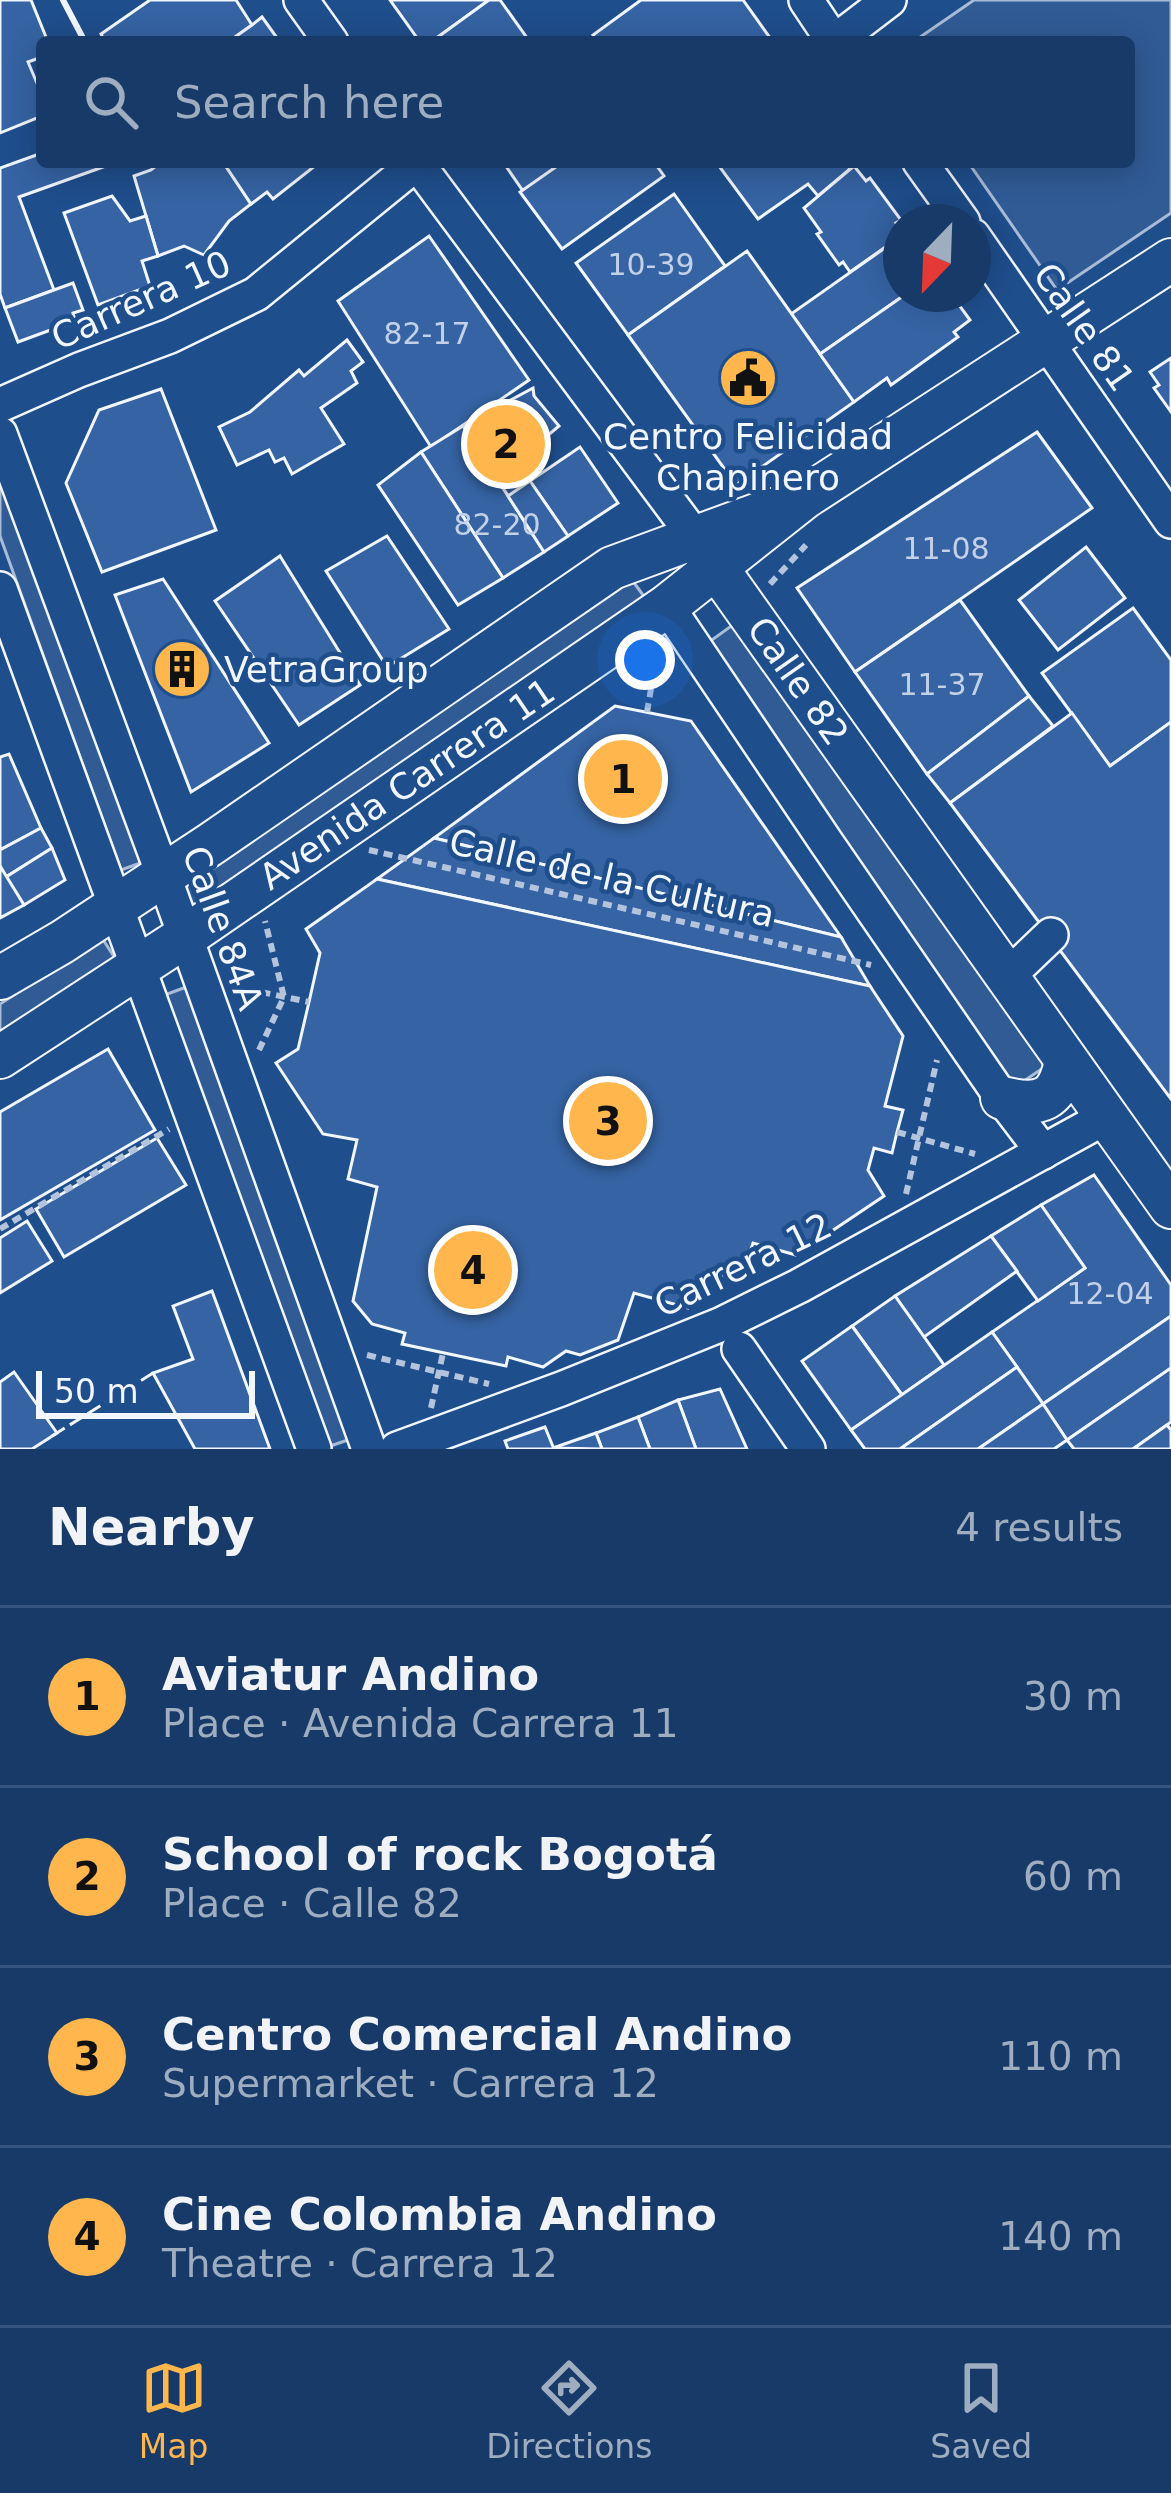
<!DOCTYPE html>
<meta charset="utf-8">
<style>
:root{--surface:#173a69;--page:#244571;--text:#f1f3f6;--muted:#9eadc0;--line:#36547d;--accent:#ffb74d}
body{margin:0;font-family:"DejaVu Sans",sans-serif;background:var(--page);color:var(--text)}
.compass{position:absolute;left:883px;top:204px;width:108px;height:108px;border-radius:50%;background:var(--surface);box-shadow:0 6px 30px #0003;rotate:203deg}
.scale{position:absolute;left:36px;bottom:30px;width:219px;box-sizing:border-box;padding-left:12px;border:6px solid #f2f6ff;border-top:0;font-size:33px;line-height:42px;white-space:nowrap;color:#f2f6ff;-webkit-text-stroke:9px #1f4e8c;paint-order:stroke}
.you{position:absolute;left:645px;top:660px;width:42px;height:42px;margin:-30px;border:9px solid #fff;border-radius:50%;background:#1a73e8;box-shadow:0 0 0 18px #1a73e833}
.badge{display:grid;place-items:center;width:78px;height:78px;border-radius:50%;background:var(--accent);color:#111;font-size:39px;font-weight:700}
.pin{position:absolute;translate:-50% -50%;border:6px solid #fff;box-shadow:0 3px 12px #0006}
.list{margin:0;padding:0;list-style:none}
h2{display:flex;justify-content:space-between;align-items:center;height:156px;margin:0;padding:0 48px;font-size:51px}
h2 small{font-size:39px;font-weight:400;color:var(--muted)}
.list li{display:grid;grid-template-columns:78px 1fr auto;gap:36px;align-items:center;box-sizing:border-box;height:180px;padding:0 48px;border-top:3px solid var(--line)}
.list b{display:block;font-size:45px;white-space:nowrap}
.list p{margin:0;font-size:39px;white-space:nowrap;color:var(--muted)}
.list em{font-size:39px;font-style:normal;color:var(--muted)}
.icon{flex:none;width:66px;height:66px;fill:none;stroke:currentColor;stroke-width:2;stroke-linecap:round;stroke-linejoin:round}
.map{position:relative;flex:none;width:1171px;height:1449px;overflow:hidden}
.search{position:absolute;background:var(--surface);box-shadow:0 6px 30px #0003;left:36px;right:36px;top:36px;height:132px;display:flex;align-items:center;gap:30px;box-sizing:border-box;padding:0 42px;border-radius:12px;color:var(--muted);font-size:45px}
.sheet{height:876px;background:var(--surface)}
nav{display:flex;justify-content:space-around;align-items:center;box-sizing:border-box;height:168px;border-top:3px solid var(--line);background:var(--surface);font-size:33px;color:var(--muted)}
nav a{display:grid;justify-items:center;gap:6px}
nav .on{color:var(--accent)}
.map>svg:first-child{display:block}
.green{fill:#305b95;stroke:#a8bbd7;stroke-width:3}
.building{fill:#3563a3;stroke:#f2f6ff;stroke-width:3}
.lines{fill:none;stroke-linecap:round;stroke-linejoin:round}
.minor-casing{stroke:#f2f6ff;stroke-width:38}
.major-casing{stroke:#f2f6ff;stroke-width:46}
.path{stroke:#b3c4dc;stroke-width:6;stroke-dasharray:9 6;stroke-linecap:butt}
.minor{stroke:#1f4e8c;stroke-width:33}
.major{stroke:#1f4e8c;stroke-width:42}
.fence{stroke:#f2f6ff;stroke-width:3;stroke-dasharray:15 6;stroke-linecap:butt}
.wall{stroke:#f2f6ff;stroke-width:6}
.labels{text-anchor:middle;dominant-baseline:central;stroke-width:9;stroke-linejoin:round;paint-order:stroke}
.number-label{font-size:30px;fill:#c3d1e8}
.street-label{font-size:36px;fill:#f2f6ff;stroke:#1f4e8c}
.poi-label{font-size:36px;fill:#f2f6ff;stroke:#1f4e8c}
</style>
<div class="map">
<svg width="1171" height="1449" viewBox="0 0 1171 1449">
<rect width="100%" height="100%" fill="#1f4e8c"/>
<g class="green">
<polygon points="974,0 1171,0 1171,213 1057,290 968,162 1129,162 1129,42 913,42"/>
<polygon points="0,461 146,861 121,870 0,536"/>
<polygon points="632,580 651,606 193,918 182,886"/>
<polygon points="741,619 1052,1062 1012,1089 702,647"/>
<polygon points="102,938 120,966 0,1044 0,1004"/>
<polygon points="189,986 354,1438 327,1447 162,996"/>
</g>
<g class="building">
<polygon points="0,0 31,0 48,42 42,42 42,57 28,62 42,95 42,116 0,133"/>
<polygon points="150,0 236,0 252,25 228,42 105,42 101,34"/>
<polygon points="390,0 489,0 431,42 420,42"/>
<polygon points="489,0 500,0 530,42 431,42"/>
<polygon points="641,0 743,0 773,42 598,42 593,35"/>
<polygon points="262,17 280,42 228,42 252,25"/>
<polygon points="42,153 42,162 117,162 19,197 54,290 5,308 0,294 0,168"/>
<polygon points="161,162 223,162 251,204 229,221 204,255 184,246 158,256 134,176 151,170"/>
<polygon points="223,162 320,162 273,199 267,192 251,204"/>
<polygon points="503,162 563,162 523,191"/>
<polygon points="563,162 654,162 664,176 562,249 520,192"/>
<polygon points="716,162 845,162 850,169 818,196 808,184 758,219"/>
<polygon points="854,166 866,181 870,178 901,220 896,223 901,229 901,236 850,272 843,262 839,265 817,234 821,232 804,208"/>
<polygon points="674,194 725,266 628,335 576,263"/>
<polygon points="112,196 130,221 146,216 158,256 142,261 150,286 98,305 64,213"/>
<polygon points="429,236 529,380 431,447 338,301"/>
<polygon points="892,243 901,252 901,294 906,294 820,354 791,314"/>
<polygon points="747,251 854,402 736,485 628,335"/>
<polygon points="73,283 83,310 73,313 75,321 18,342 5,308"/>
<polygon points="906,294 951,294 970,320 954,332 958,337 891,385 887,378 854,402 820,354"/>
<polygon points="347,340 363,362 351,371 357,383 321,408 344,444 292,474 284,458 275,462 269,450 237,465 219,427 250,412 299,370 304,376"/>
<polygon points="1171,358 1171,412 1154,388 1159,385 1150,372"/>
<polygon points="533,388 534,396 559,426 515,463 530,481 508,496 463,426"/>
<polygon points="161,389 216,530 102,572 66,483 99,410"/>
<polygon points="463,426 544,552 503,578 421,452"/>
<polygon points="1037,432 1092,508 855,672 797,588"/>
<polygon points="580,447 618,503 568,536 530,481"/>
<polygon points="421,452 503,578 458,605 378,485"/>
<polygon points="530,481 568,536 544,552 508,496"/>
<polygon points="387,536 449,629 387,667 326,571"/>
<polygon points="1086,547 1125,598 1058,650 1019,600"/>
<polygon points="280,556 360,685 299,725 215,601"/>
<polygon points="163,579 269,743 191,792 115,595"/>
<polygon points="960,600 1029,696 927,774 855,672"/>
<polygon points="1133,608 1171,660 1171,722 1110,766 1042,673"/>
<polygon points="1029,696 1053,726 950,803 927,774"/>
<polygon points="615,706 691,721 841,937 434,838"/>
<polygon points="1072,713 1110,766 1171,722 1171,1099 950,803"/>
<polygon points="9,754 41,828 0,850 0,757"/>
<polygon points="41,828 52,848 6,877 0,866 0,850"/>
<polygon points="434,838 841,937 870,986 377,879"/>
<polygon points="52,848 65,880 24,905 6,877"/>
<polygon points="0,866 24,905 0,918"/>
<polygon points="377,879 870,986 903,1036 885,1106 903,1110 897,1132 892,1153 874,1148 868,1170 884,1196 796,1255 753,1243 741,1279 705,1272 688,1308 634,1293 618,1340 580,1355 566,1351 543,1367 508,1357 506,1366 402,1344 405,1333 372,1324 353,1301 377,1187 348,1179 357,1140 323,1134 276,1063 298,1049 309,1002 320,953 306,929"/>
<polygon points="108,1049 155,1130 0,1220 0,1112"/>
<polygon points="157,1138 186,1185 64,1257 36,1209"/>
<polygon points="1094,1175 1171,1285 1171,1316 1043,1404 992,1332 1085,1268 1041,1205"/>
<polygon points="1041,1205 1085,1268 1038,1301 991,1236"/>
<polygon points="27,1221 52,1261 0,1293 0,1238"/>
<polygon points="991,1236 1017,1271 924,1337 895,1296"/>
<polygon points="212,1291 270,1449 195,1449 153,1373 193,1359 173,1306"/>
<polygon points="895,1296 944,1365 902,1395 852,1326"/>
<polygon points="1171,1316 1171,1368 1067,1440 1043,1404"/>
<polygon points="852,1326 902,1395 851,1430 802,1361"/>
<polygon points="992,1332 1017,1367 900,1449 865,1449 851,1430"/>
<polygon points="1017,1367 1043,1404 978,1449 900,1449"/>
<polygon points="1171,1368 1171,1422 1133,1449 1074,1449 1067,1440"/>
<polygon points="14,1372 57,1433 32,1449 0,1449 0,1382"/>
<polygon points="720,1389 747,1449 696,1449 678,1400"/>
<polygon points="678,1400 696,1449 650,1449 638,1417"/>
<polygon points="1043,1404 1067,1440 1054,1449 978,1449"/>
<polygon points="638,1417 650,1449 602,1449 596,1433"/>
<polygon points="1167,1425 1171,1430 1171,1449 1133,1449"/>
<polygon points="545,1427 554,1449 508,1449 505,1441"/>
<polygon points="596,1433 602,1449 553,1448"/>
</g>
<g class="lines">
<defs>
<g id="minor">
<polyline points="301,0 331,42"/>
<polyline points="806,0 834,42 889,0"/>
<polyline points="416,162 695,537"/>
<polyline points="920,162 963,222"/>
<polyline points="973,236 1171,521"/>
<polyline points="0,405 79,370 170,336 256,294 417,163"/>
<polyline points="0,434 167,885 369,1449"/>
<polyline points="0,589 314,1449"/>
<polyline points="667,606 826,842 1002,1098 1043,1152"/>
<polyline points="1007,977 1051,935"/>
<polyline points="739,1349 808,1449"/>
<polyline points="397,1449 561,1389 722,1324 799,1286 1106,1117"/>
</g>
<g id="major">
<polyline points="699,543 1171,1207"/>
<polyline points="0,978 62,942 211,844 612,568 770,510"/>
<polyline points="0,1057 195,930 667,606 805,497 1171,260"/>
<path d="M1002,1098C1041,1107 1058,1101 1066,1061"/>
</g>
</defs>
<use href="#minor" class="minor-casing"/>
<use href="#major" class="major-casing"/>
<g class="path">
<polyline points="770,584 806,545"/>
<polyline points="647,712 657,654"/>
<polyline points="369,850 871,965"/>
<polyline points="232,986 309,1002"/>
<polyline points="259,1050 284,997 265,921"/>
<polyline points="897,1132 975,1154"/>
<polyline points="906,1194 937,1060"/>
<polyline points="0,1229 169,1129"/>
<polyline points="367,1355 489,1384"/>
<polyline points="431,1408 443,1353"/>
</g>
<use href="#minor" class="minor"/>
<use href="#major" class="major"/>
<polyline class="fence" points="52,1436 153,1373 156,1378"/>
<polyline class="wall" points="63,0 85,42"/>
</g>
<defs>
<symbol id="civic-disc" viewBox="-11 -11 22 22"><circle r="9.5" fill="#ffb74d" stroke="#1f4e8c"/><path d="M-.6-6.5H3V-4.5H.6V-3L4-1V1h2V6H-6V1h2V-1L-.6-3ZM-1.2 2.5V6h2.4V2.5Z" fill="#111"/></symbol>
<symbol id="building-disc" viewBox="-11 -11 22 22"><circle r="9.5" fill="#ffb74d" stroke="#1f4e8c"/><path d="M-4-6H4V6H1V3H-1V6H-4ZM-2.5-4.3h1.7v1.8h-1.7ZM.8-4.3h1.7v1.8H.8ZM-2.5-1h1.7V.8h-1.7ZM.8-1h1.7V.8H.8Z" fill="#111"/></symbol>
</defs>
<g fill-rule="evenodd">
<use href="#civic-disc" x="715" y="345" width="66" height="66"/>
<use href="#building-disc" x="149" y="636" width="66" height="66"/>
</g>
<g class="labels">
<g class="number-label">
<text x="651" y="264">10-39</text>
<text x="427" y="333">82-17</text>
<text x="497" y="524">82-20</text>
<text x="946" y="548">11-08</text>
<text x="942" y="684">11-37</text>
<text x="1110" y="1293">12-04</text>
</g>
<g class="street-label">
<text transform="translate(141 300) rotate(-24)">Carrera 10</text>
<text transform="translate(1084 327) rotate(55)">Calle 81</text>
<text transform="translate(798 681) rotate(55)">Calle 82</text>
<text transform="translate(407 784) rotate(-34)">Avenida Carrera 11</text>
<text transform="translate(612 878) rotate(13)">Calle de la Cultura</text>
<text transform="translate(223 928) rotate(70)">Calle 84A</text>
<text transform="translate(743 1265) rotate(-26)">Carrera 12</text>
</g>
<g class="poi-label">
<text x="748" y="436">Centro Felicidad<tspan x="748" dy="41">Chapinero</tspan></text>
<text x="224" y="669" text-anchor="start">VetraGroup</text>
</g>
</g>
</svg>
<svg class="compass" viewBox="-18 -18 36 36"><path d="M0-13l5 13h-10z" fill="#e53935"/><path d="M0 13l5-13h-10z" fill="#9eadc0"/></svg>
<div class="scale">50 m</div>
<div class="you"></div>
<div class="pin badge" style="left:623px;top:779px">1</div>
<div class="pin badge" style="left:506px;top:444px">2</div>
<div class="pin badge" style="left:608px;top:1121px">3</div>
<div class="pin badge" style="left:473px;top:1270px">4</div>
<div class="search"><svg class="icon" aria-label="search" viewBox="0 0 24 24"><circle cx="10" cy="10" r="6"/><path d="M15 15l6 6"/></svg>Search here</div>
</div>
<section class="sheet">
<h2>Nearby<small>4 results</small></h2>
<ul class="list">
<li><span class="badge">1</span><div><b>Aviatur Andino</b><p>Place · Avenida Carrera 11</p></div><em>30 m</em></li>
<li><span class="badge">2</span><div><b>School of rock Bogotá</b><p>Place · Calle 82</p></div><em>60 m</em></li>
<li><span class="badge">3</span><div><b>Centro Comercial Andino</b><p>Supermarket · Carrera 12</p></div><em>110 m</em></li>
<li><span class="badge">4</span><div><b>Cine Colombia Andino</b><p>Theatre · Carrera 12</p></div><em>140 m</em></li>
</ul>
</section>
<nav>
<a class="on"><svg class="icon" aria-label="map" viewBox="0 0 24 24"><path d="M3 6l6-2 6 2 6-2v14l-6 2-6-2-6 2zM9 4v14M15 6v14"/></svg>Map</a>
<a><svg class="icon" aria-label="directions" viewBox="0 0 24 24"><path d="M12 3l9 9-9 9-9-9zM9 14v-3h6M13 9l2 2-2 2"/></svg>Directions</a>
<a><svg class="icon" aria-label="saved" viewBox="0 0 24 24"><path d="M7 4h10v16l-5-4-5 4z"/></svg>Saved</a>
</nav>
